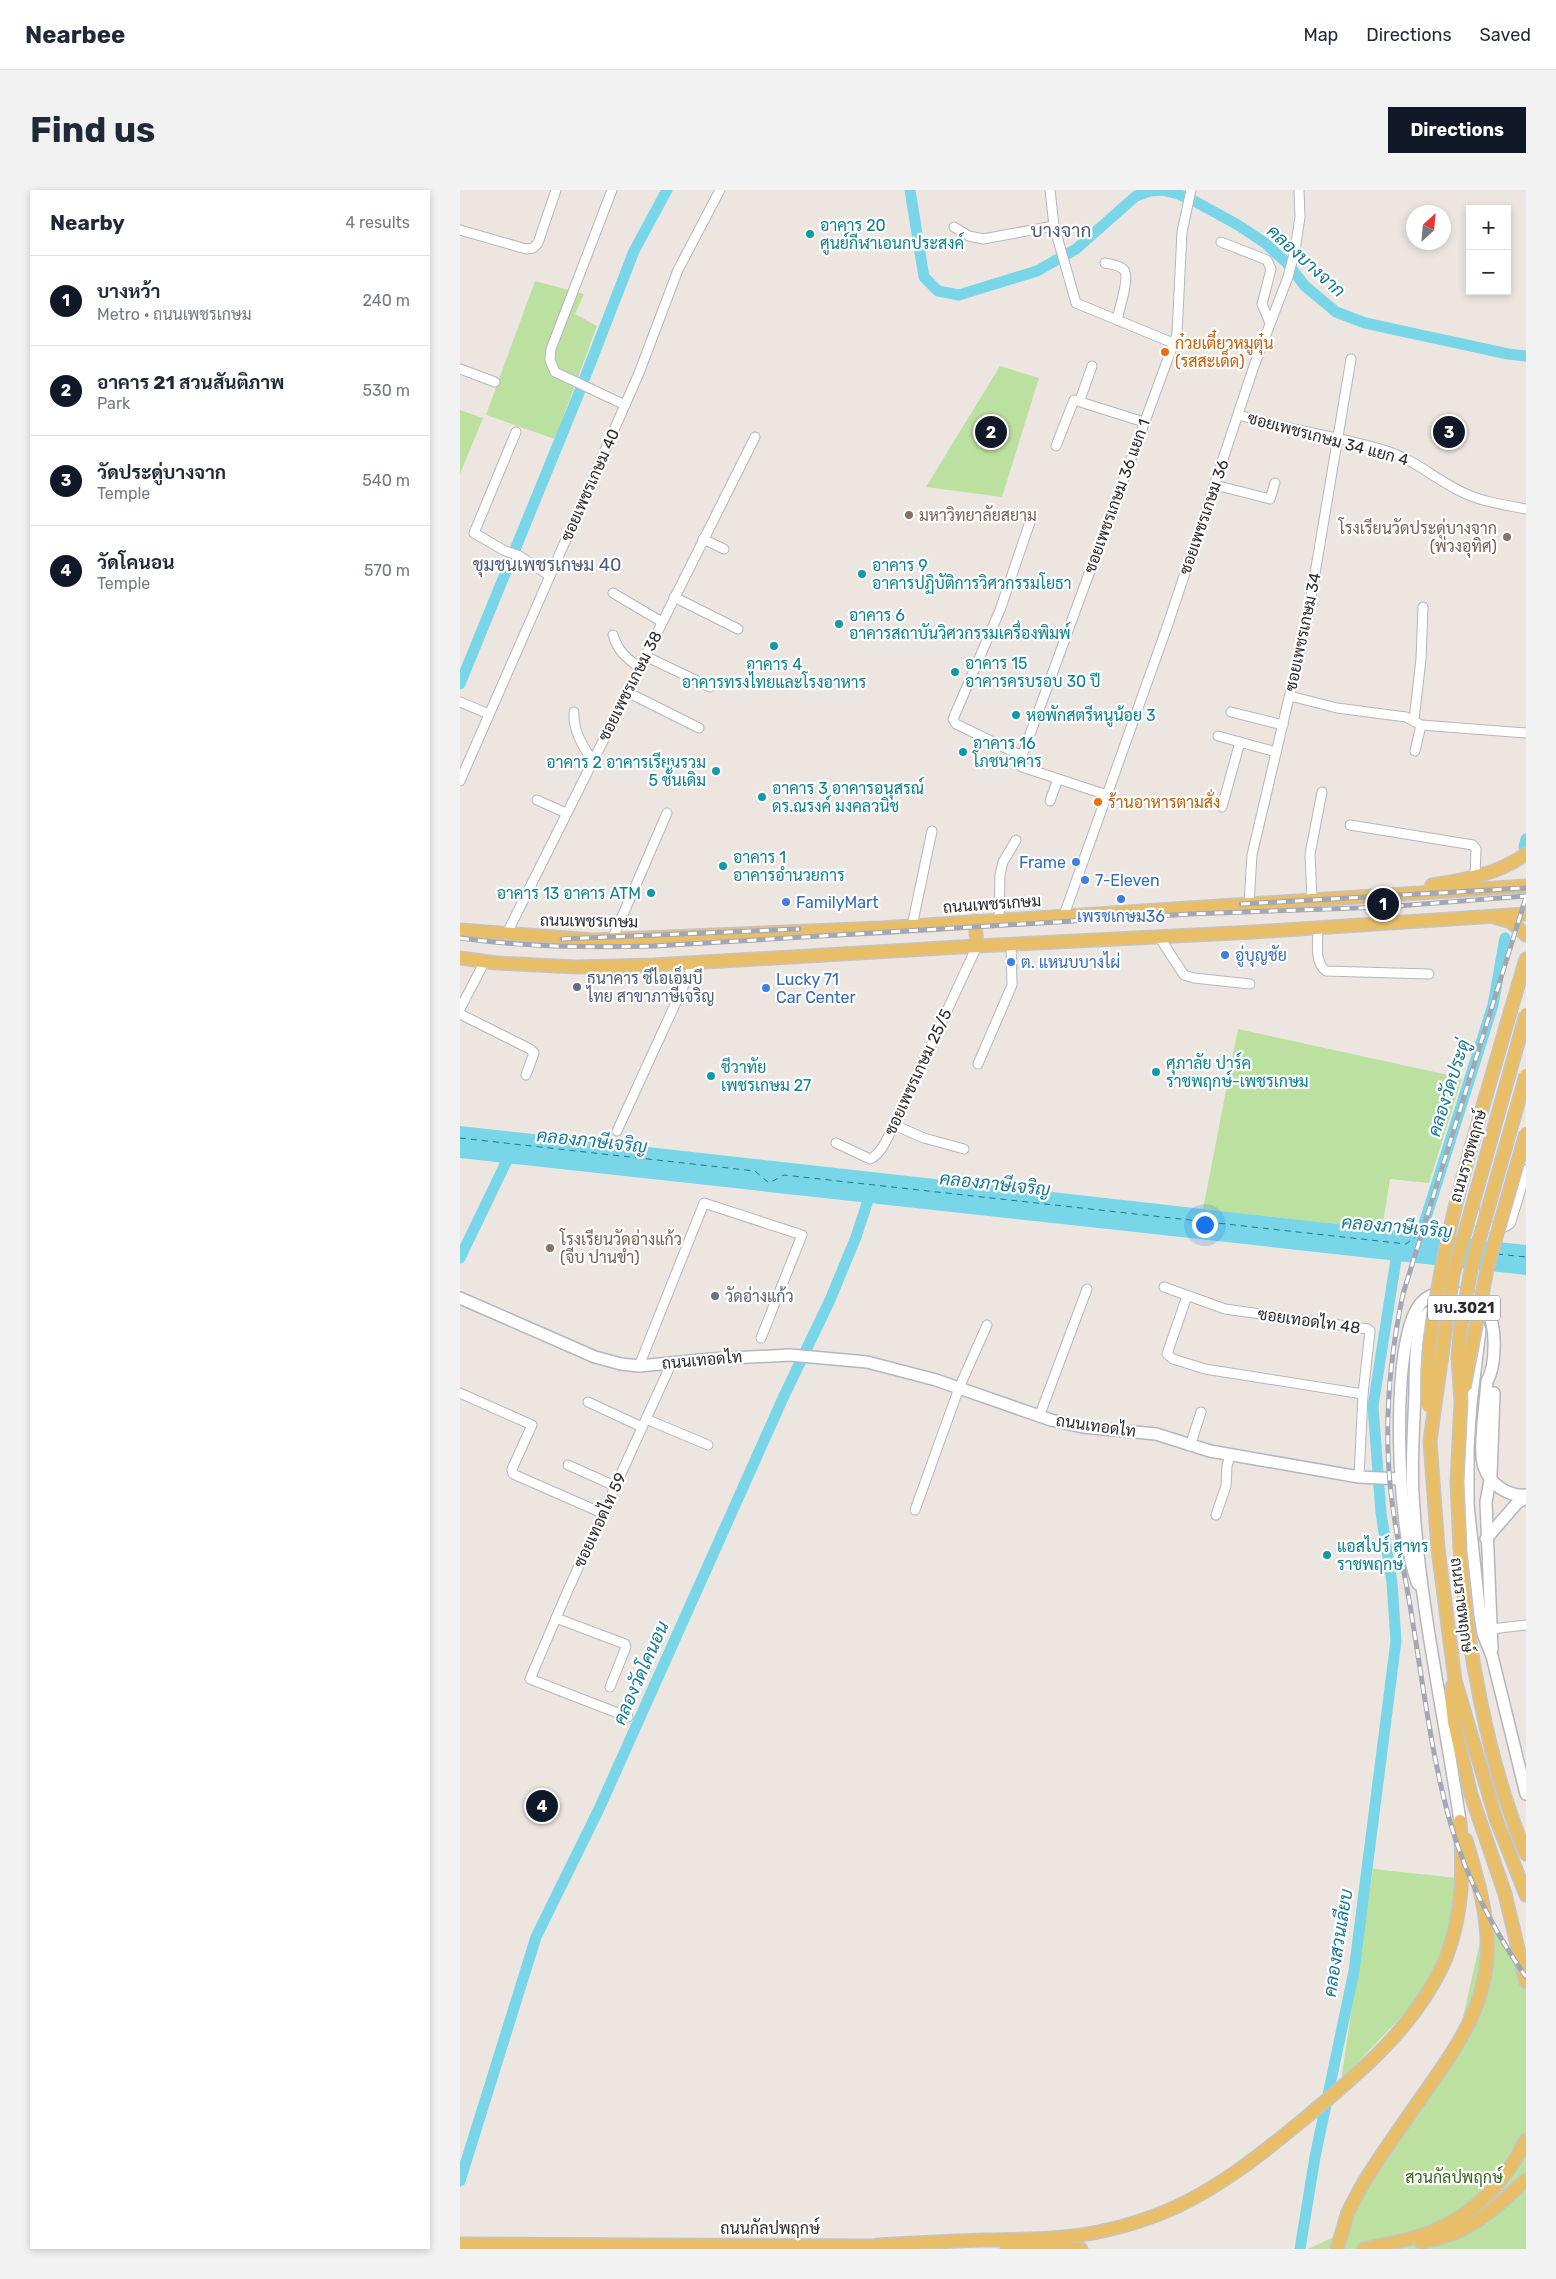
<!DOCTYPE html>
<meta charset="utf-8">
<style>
:root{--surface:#fff;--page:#f2f2f3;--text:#1f2937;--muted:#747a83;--line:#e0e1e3;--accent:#111827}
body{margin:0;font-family:Rubik,Sarabun,sans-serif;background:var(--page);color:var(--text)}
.controls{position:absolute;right:15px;top:15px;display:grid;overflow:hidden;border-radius:0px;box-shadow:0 2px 8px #0003}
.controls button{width:45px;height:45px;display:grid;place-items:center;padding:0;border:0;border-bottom:1px solid var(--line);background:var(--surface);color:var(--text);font:25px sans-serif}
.compass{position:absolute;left:946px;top:15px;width:45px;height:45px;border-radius:50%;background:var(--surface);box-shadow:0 2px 8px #0003;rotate:26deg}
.you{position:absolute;left:744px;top:1034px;width:18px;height:18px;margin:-12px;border:4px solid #fff;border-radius:50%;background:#1a73e8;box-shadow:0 0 0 8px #1a73e833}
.badge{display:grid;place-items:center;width:32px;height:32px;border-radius:50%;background:var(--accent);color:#fff;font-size:16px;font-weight:700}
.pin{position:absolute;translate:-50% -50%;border:2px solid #fff;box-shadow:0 1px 5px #0006}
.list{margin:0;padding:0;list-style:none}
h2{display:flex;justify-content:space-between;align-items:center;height:65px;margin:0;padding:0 20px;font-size:21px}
h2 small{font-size:16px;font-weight:400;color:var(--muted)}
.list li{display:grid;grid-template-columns:32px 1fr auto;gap:15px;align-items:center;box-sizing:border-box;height:90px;padding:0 20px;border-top:1px solid var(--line)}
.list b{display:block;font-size:19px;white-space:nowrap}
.list p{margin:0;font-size:16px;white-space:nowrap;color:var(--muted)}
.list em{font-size:16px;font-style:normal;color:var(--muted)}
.map{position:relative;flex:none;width:1066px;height:2059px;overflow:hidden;border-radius:0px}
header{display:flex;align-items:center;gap:30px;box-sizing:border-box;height:70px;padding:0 25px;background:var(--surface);border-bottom:1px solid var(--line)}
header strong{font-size:24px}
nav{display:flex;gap:28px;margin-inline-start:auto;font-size:18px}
.intro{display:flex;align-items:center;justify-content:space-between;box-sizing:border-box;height:120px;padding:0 30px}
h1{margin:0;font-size:35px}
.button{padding:12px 22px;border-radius:0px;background:var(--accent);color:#fff;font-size:18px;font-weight:700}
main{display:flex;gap:30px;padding:0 30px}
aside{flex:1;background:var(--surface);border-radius:0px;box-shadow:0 2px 8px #0003}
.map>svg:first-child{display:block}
.green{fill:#bce09f}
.water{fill:#79d6e8}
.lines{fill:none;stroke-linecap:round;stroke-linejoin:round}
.canal{stroke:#79d6e8;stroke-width:11}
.ferry{stroke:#157897;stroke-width:1;stroke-dasharray:6 5;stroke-linecap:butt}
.minor-casing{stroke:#b3b6bf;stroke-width:11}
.tertiary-casing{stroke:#b3b6bf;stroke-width:12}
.secondary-casing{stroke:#b3b6bf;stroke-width:14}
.primary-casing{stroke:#c4c4c4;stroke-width:15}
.minor{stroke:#fff;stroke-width:9}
.tertiary{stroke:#fff;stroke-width:10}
.secondary{stroke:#fff;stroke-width:11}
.primary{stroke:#e9be68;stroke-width:12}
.rail-casing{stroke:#a2a7b5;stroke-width:5}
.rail{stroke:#fff;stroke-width:3;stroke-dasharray:9;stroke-linecap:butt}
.primary-bridge-casing{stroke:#c4c4c4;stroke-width:15;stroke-linecap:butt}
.primary-bridge{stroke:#e9be68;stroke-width:12}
.culture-dot{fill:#0f9aa8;stroke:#fff;stroke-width:2}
.food-dot{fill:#e8710a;stroke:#fff;stroke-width:2}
.education-dot{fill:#8d6e63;stroke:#fff;stroke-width:2}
.shop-dot{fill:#3f7fe0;stroke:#fff;stroke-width:2}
.service-dot{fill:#5c6f8a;stroke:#fff;stroke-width:2}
.worship-dot{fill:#6b7280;stroke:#fff;stroke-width:2}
.labels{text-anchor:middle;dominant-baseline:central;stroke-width:4.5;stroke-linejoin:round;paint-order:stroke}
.shield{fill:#fff;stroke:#6b6b6b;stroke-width:1}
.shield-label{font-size:15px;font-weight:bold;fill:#2c2c2c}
.culture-label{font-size:16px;fill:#0d838f;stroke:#fff;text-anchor:start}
.food-label{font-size:16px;fill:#c56008;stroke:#fff;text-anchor:start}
.street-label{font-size:16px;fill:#2c2c2c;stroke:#fff}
.education-label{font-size:16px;fill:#785e54;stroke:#fff;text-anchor:start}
.shop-label{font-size:16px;fill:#366cbe;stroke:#fff;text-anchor:start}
.service-label{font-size:16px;fill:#4e5e75;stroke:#fff;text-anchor:start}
.worship-label{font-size:16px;fill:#5b616d;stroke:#fff;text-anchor:start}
.park-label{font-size:16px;fill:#35661f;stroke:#fff}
.water-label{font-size:18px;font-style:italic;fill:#157897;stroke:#fff}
.neighbourhood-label{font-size:18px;fill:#4f5b7b;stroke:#fff}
.quarter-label{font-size:19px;fill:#4f5b7b;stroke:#fff}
</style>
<header>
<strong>Nearbee</strong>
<nav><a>Map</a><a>Directions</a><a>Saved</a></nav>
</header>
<div class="intro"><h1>Find us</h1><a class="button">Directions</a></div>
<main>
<aside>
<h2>Nearby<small>4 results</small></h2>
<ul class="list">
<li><span class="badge">1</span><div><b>บางหว้า</b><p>Metro · ถนนเพชรเกษม</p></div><em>240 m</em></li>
<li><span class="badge">2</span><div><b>อาคาร 21 สวนสันติภาพ</b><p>Park</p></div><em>530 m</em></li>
<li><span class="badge">3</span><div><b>วัดประดู่บางจาก</b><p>Temple</p></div><em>540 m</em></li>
<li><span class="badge">4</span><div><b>วัดโคนอน</b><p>Temple</p></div><em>570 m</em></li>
</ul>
</aside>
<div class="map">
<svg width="1066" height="2059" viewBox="0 0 1066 2059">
<rect width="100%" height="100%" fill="#ede6e0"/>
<g class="green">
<polygon points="75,91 124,104 115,124 137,136 95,249 26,225"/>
<polygon points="540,176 579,188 542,307 466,297"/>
<polygon points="0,220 23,228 0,284"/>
<polygon points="778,839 1002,888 969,993 930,989 922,1039 743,1019"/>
<polygon points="913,1679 997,1688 991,1734 974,1781 963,1804 881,1890"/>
<polygon points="1026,1726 1066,1778 1066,2059 848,2059 880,2044 931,1952 998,1849"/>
</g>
<polygon class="water" points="0,936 1066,1055 1066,1085 0,968"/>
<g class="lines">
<g class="canal">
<polyline points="450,0 464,87 478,101 499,105 577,81 616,59 676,6 690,1 703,0 718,4 738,13 778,35 805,53 827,73 845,96 876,122 905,133 1048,164 1066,166"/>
<polyline points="0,494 117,208 174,61 207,0"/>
<polyline points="1064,657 1066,649"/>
<polyline points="957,1056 1033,815 1045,748"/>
<polyline points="0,1068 52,960"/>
<polyline points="0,1991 76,1747 139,1619 323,1208 370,1110 396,1047 412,998"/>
<polyline points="840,2059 855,1967 894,1781 936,1451 932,1393 921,1323 913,1216 938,1057"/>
</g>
<g class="ferry">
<polyline points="0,948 295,981 309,993 324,985 946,1054 975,1033 983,1041"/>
<polyline points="1037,1064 1066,1067"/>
</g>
<defs>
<g id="minor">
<polyline points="152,0 91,159 90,170 95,182 165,215"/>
<polyline points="590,0 594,36 616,113 713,153"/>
<polyline points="494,37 509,46 523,49 594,36"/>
<polyline points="0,40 66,59 73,58 78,53 96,0"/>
<polyline points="761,52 807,70 811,79 802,114 810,133"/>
<path d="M645,73C650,74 660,75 664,80C670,87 659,120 657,130"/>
<polyline points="0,179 35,192"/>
<polyline points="620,210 632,176"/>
<path d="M779,225C828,240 879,246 927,261C957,271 976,290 1004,303C1023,312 1045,315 1066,319"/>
<polyline points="56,242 14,343 45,361 58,365 90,386"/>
<polyline points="596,256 614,210 684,232"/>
<polyline points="755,295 810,309 815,293"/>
<polyline points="243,349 264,359"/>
<polyline points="153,403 202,432"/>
<polyline points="214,407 278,439"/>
<path d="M153,445C158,461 166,468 179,477"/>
<polyline points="185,466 250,497"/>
<polyline points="167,502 239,538"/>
<polyline points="830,506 877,518 946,527 961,535 1066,543"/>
<polyline points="0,512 29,524"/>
<path d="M114,522C113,540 122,555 132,570"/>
<polyline points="771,522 823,535"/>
<polyline points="954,530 961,469 963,417"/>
<polyline points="758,546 816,562"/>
<polyline points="955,561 961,535"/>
<polyline points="562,566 496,534 493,529 540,420 570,332"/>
<polyline points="0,591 179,183 218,80 260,0"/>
<polyline points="647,605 562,577 562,566 717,144 722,42 731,0"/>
<polyline points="77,610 106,623"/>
<polyline points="590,611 598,589"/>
<polyline points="762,617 780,552"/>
<polyline points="890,635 1013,655 1016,659 1015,687"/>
<polyline points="852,709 850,664 862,602"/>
<polyline points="789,713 792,665 847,431 891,169"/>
<polyline points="604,725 707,437 794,176 828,87 835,60 840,27 839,0"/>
<polyline points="539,730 540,685 543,672 556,650"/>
<polyline points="452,736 472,641"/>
<path d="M858,738C858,752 854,772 866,781L969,784"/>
<polyline points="46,745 295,247"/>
<polyline points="699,747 724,785 734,788 790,794"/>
<polyline points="152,750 207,623"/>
<polyline points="0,819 25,771"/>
<polyline points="0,824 70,859 74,863 66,885"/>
<polyline points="518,874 552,795 551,754"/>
<polyline points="434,935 464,948 504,959"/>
<polyline points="157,941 234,773"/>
<path d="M376,953L410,969C422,964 428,946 434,935L517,756"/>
<polyline points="704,1097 765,1119 908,1139 910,1141 903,1204 899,1287"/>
<polyline points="727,1106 707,1164 713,1169 745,1179 903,1204"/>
<polyline points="179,1176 244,1013 342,1045 301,1148"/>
<polyline points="0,1203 72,1235 52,1279 53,1284 142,1323"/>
<polyline points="128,1212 182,1237"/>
<polyline points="579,1227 627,1099"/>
<polyline points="186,1229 248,1255"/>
<polyline points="730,1256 741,1222"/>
<polyline points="108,1275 155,1296"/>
<polyline points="455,1320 499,1198 527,1135"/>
<polyline points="756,1325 766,1296 767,1276 770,1265"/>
<polyline points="96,1428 165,1454 166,1457 150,1497"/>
<polyline points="1031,1439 1066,1435"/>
<polyline points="168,1527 70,1489 108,1400 212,1172"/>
</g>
<path id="tertiary" d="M1014,1018L1015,1029C1025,1038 1039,1042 1050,1033L1066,980"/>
<g id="secondary">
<polyline points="0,1108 135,1167 161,1174 179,1176 251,1169 330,1165 407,1172 476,1190 591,1230 623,1237 696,1244 750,1261 899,1287 940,1289"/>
<polyline points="1026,1349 1057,1313 1066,1308"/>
<path d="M958,1394C938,1349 927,1143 963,1111C980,1095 1015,1102 1027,1121C1037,1136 1036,1176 1027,1191C1026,1212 1018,1259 1024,1277C1030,1294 1048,1307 1066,1305"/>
<polyline points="1032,1459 1026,1312 1031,1285 1034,1203"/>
<path d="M1000,1631C984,1522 959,1414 953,1304C951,1270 954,1236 955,1201C955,1186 955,1138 964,1127C976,1113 996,1117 1009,1125C1016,1129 1018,1133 1020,1140L1011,1213L1008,1259V1315L1020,1425L1023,1444L1032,1466L1066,1604"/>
</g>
<g id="primary">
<path d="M972,695C1005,690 1038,684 1066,664"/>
<polyline points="1037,728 1051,732 1066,745"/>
<polyline points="515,731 517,756"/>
<polyline points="0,740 134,750 421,738 1066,696"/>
<polyline points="0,768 36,773 116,777 194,775 517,756 794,742 1066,724"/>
<polyline points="1047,833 1066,769"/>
<polyline points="970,1251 978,1359 995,1490 1036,1629 1066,1705"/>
<path d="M1000,1358C1006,1455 1028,1574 1066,1664"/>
<polyline points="993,1495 991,1504 994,1532 1011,1605 1045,1704 1066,1792"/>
<path d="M961,2052C1009,2045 1032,2021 1066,1990"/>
<polyline points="0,2054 425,2056"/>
<path d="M418,2055C454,2053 489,2051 525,2050C565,2049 607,2050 647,2040C670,2035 694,2027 716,2017C761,1996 800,1965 838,1934C894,1888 957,1837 986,1768C1004,1721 1003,1680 1000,1631"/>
<polyline points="547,2058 621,2059"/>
<path d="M877,2059L888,2022L900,1999C919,1966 942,1936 963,1905C993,1863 1025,1819 1027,1765C1029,1726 1017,1687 1006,1650"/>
<path d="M904,2059C926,2054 950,2050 971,2042C1014,2025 1047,1990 1066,1950"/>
</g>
</defs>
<use href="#minor" class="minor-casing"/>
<use href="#tertiary" class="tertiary-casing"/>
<use href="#secondary" class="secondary-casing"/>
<use href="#primary" class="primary-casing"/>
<use href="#minor" class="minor"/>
<use href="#tertiary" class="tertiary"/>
<use href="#secondary" class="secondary"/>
<use href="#primary" class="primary"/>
<defs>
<g id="rail">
<path d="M1066,707L943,1104C929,1171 923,1242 932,1311C937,1352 947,1393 953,1434C964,1501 972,1569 991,1635C1007,1689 1034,1741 1066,1787"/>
<polyline points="781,714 1066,698"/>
<path d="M0,748C64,757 129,758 194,756L730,724L924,717L1066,706"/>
<polyline points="102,749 339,739"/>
</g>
</defs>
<use href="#rail" class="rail-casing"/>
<use href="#rail" class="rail"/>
<defs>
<g id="primary-bridge">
<polyline points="1004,1198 1027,1079 1066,943"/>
<path d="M968,1216C966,1181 970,1145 976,1110C991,1016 1021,925 1047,833"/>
<polyline points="970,1251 993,1085 1066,824"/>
<polyline points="1000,1358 997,1292 1001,1212 998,1167 1001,1134 1012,1075 1066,885"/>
</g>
</defs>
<use href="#primary-bridge" class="primary-bridge-casing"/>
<use href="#primary-bridge" class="primary-bridge"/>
</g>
<g class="culture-dot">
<circle cx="350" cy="44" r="5"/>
<circle cx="402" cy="384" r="5"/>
<circle cx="379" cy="434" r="5"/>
<circle cx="314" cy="456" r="5"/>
<circle cx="495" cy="482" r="5"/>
<circle cx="556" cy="525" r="5"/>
<circle cx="503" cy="562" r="5"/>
<circle cx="256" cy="581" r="5"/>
<circle cx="302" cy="607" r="5"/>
<circle cx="263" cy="676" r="5"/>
<circle cx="191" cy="703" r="5"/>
<circle cx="696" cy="882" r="5"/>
<circle cx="251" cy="886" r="5"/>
<circle cx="867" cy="1365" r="5"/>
</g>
<g class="food-dot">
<circle cx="705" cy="162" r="5"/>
<circle cx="638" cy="612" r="5"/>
</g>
<g class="education-dot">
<circle cx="449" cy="325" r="5"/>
<circle cx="1047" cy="347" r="5"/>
<circle cx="90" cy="1058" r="5"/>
</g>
<g class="shop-dot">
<circle cx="616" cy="672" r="5"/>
<circle cx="625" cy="690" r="5"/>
<circle cx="661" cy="709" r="5"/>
<circle cx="326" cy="712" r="5"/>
<circle cx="765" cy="765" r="5"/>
<circle cx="551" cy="772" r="5"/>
<circle cx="306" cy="798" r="5"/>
</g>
<circle class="service-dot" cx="117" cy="797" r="5"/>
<circle class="worship-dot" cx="255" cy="1106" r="5"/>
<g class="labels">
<rect class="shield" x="968" y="1105.5" width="72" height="25" rx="4"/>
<g class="shield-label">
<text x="1004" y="1118">นบ.3021</text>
</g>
<g class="culture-label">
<text x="360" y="35">อาคาร 20<tspan x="360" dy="18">ศูนย์กีฬาเอนกประสงค์</tspan></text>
<text x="412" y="375">อาคาร 9<tspan x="412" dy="18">อาคารปฏิบัติการวิศวกรรมโยธา</tspan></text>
<text x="389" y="425">อาคาร 6<tspan x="389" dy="18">อาคารสถาบันวิศวกรรมเครื่องพิมพ์</tspan></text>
<text x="505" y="473">อาคาร 15<tspan x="505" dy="18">อาคารครบรอบ 30 ปี</tspan></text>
<text x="314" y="474" text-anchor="middle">อาคาร 4<tspan x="314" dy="18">อาคารทรงไทยและโรงอาหาร</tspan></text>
<text x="566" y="525">หอพักสตรีหนูน้อย 3</text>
<text x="513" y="553">อาคาร 16<tspan x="513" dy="18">โภชนาคาร</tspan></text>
<text x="246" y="572" text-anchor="end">อาคาร 2 อาคารเรียนรวม<tspan x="246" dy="18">5 ชั้นเดิม</tspan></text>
<text x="312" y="598">อาคาร 3 อาคารอนุสรณ์<tspan x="312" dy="18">ดร.ณรงค์ มงคลวนิช</tspan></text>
<text x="273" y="667">อาคาร 1<tspan x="273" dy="18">อาคารอำนวยการ</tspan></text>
<text x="181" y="703" text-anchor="end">อาคาร 13 อาคาร ATM</text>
<text x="706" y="873">ศุภาลัย ปาร์ค<tspan x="706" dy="18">ราชพฤกษ์-เพชรเกษม</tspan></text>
<text x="261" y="877">ชีวาทัย<tspan x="261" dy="18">เพชรเกษม 27</tspan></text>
<text x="877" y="1356">แอสไปร์ สาทร<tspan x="877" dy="18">ราชพฤกษ์</tspan></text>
</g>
<g class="food-label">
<text x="715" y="153">ก๋วยเตี๋ยวหมูตุ๋น<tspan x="715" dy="18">(รสสะเด็ด)</tspan></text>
<text x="648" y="612">ร้านอาหารตามสั่ง</text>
</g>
<g class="street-label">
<text transform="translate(868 249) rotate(15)">ซอยเพชรเกษม 34 แยก 4</text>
<text transform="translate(130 295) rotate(-66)">ซอยเพชรเกษม 40</text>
<text transform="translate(657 306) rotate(-70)">ซอยเพชรเกษม 36 แยก 1</text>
<text transform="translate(744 327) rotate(-71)">ซอยเพชรเกษม 36</text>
<text transform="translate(843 442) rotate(-78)">ซอยเพชรเกษม 34</text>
<text transform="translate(170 496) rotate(-63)">ซอยเพชรเกษม 38</text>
<text transform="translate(532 714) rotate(-4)">ถนนเพชรเกษม</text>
<text transform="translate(129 731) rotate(1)">ถนนเพชรเกษม</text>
<text transform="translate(458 882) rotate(-65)">ซอยเพชรเกษม 25/5</text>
<text transform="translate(1008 966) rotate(-74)">ถนนราชพฤกษ์</text>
<text transform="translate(849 1131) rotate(8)">ซอยเทอดไท 48</text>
<text transform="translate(242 1170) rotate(-5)">ถนนเทอดไท</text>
<text transform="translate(636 1236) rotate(8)">ถนนเทอดไท</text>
<text transform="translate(140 1330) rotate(-65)">ซอยเทอดไท 59</text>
<text transform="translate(1002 1415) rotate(83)">ถนนราชพฤกษ์</text>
<text x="310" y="2038">ถนนกัลปพฤกษ์</text>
</g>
<g class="education-label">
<text x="459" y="325">มหาวิทยาลัยสยาม</text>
<text x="1037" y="338" text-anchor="end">โรงเรียนวัดประดู่บางจาก<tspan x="1037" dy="18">(พ่วงอุทิศ)</tspan></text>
<text x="100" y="1049">โรงเรียนวัดอ่างแก้ว<tspan x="100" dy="18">(จีบ ปานขำ)</tspan></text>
</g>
<g class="shop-label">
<text x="606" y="672" text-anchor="end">Frame</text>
<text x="635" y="690">7-Eleven</text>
<text x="336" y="712">FamilyMart</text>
<text x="661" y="726" text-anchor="middle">เพรชเกษม36</text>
<text x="775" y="765">อู่บุญชัย</text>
<text x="561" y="772">ต. แหนบบางไผ่</text>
<text x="316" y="789">Lucky 71<tspan x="316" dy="18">Car Center</tspan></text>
</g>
<g class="service-label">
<text x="127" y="788">ธนาคาร ซีไอเอ็มบี<tspan x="127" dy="18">ไทย สาขาภาษีเจริญ</tspan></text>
</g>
<g class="worship-label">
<text x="265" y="1106">วัดอ่างแก้ว</text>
</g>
<g class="park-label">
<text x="994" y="1987">สวนกัลปพฤกษ์</text>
</g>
<g class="water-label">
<text transform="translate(846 71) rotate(42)">คลองบางจาก</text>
<text transform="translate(989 898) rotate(-72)">คลองวัดประดู่</text>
<text transform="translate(132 951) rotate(6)">คลองภาษีเจริญ</text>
<text transform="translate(535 994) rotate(6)">คลองภาษีเจริญ</text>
<text transform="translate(937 1037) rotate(5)">คลองภาษีเจริญ</text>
<text transform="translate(181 1483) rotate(-66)">คลองวัดโคนอน</text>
<text transform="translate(878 1753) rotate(-81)">คลองสวนเลียบ</text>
</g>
<g class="neighbourhood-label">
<text x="87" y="375">ชุมชนเพชรเกษม 40</text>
</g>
<g class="quarter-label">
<text x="601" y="40">บางจาก</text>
</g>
</g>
</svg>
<div class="controls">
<button>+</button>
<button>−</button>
</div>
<svg class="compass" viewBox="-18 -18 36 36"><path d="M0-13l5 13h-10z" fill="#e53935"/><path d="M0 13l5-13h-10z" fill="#747a83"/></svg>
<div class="you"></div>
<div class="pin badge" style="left:923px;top:714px">1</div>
<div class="pin badge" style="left:531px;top:242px">2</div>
<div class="pin badge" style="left:989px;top:242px">3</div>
<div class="pin badge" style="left:82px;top:1616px">4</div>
</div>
</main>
